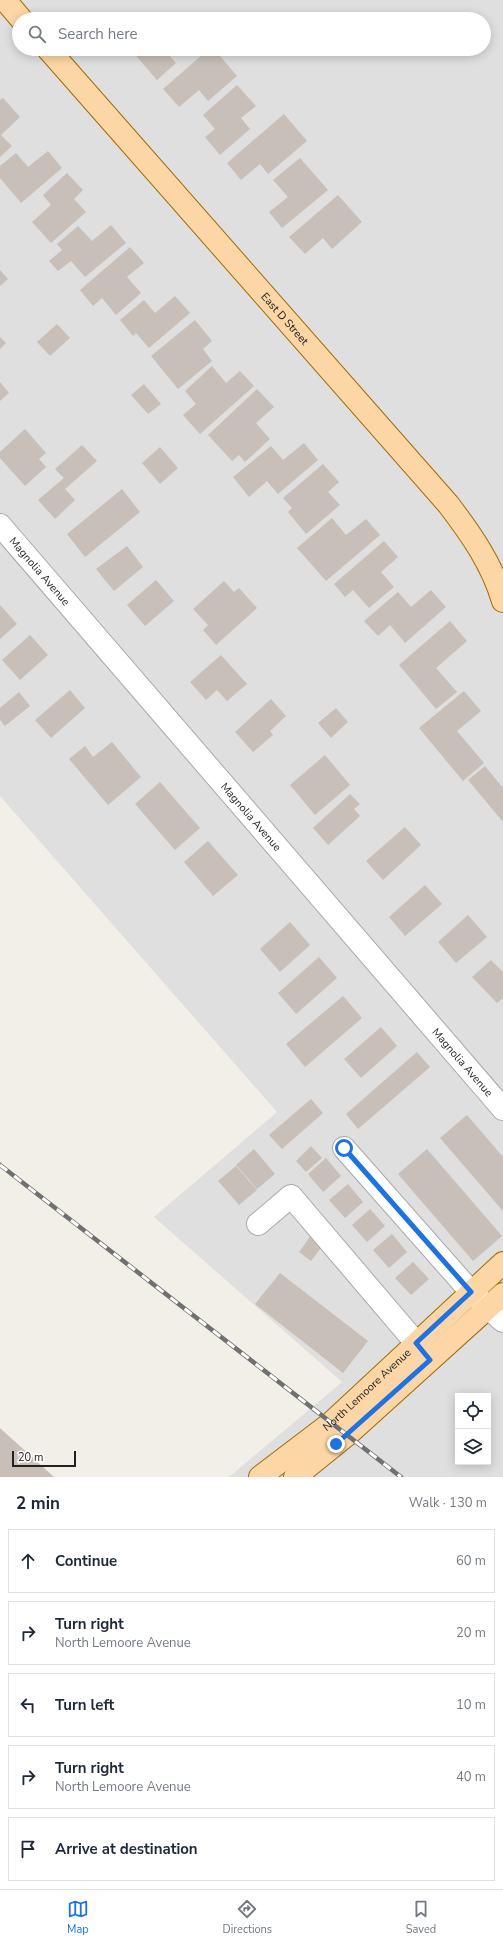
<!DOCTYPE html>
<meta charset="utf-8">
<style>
:root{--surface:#fff;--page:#f2f2f3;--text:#1f2937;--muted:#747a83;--line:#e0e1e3;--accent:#1a73e8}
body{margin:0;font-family:"Nunito Sans",sans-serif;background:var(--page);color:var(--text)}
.controls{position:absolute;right:12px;bottom:12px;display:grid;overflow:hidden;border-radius:0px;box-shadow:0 2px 10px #0003}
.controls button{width:36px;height:36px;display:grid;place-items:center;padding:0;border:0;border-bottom:1px solid var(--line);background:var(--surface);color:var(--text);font:20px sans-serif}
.scale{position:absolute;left:12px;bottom:10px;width:64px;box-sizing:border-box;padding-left:4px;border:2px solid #222;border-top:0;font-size:11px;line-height:14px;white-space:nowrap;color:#222;-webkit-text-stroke:3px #fff;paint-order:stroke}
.stop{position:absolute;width:12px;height:12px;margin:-9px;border:3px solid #1a73e8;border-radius:50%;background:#fff}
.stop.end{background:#1a73e8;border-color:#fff;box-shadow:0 1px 4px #0008}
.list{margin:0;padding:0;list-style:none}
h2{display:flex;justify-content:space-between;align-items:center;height:52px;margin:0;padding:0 16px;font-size:17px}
h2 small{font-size:13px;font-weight:400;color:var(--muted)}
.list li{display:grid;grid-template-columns:26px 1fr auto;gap:12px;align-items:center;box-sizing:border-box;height:64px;margin:0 8px 8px;padding:0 8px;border:1px solid var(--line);border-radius:0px}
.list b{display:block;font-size:15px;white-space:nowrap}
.list p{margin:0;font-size:13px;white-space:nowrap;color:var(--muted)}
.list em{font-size:13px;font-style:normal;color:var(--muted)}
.icon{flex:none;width:22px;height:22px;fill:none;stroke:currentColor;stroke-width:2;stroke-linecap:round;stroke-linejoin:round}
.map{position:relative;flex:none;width:503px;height:1477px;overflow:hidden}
.search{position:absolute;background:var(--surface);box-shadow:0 2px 10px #0003;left:12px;right:12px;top:12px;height:44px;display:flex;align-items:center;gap:10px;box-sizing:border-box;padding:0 14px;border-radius:22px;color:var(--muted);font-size:15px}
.sheet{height:412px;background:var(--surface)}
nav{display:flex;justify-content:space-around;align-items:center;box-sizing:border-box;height:56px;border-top:1px solid var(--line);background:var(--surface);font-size:11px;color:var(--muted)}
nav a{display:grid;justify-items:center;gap:2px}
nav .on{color:var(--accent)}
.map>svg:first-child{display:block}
.residential{fill:#e0dfdf;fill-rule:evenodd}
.building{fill:#c7bfb8}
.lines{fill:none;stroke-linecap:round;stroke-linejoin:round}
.minor-casing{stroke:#a9a9a9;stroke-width:24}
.major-casing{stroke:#a06b00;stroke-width:24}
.minor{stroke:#fff;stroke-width:22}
.major{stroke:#fcd6a4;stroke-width:22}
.rail-casing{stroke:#707070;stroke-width:4.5}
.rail{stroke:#fff;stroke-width:3;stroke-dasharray:9;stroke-linecap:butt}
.route{stroke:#1a73e8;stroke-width:5}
.labels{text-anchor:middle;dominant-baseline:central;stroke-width:3;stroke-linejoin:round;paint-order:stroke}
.street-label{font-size:11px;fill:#222;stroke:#fff}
</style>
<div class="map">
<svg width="503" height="1477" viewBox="0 0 503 1477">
<rect width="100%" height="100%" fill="#f2efe9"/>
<path class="residential" d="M0,0H503V1477H229L342,1382L154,1217L277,1112L0,796ZM19,19H484V49H19ZM458,1396H488V1462H458Z"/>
<g class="building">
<polygon points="130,49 176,49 169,55 176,63 157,80"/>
<polygon points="209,49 214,49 237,76 208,101 199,90 179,107 163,89"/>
<polygon points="237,85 256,106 241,118 250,129 220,155 205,137 215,129 203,115"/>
<polygon points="3,98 20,117 1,135 12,146 0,157 0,100"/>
<polygon points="284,114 307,141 268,174 260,164 241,180 227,163"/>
<polygon points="48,151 62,168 21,203 0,178 0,166 16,153 28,167"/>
<polygon points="300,158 328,190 282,228 269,212 288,197 273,180"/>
<polygon points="67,173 83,190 74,199 86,212 51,243 32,222 51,205 43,195"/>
<polygon points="338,195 362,222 332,249 323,238 305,254 289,237"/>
<polygon points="111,225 126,243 85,277 71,261 58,271 49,261 62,250 57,244 78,226 92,241"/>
<polygon points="130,247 144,263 127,277 141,293 116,315 102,298 93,306 80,290"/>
<polygon points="0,270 8,279 0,286"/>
<polygon points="175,296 190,313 149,348 136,333 133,336 120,320 144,300 155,313"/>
<polygon points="195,320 212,341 203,349 212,361 178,389 151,356"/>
<polygon points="57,324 70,338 50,356 37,342"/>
<polygon points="0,337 6,343 0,349"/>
<polygon points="212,366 226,383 240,371 254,386 200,434 183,415 196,404 185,391"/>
<polygon points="0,382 9,393 0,401"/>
<polygon points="144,384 161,404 148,414 131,395"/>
<polygon points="257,389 274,407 256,423 270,439 245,462 239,455 232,461 208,435"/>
<polygon points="25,429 46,453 39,459 46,467 25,486 0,458 0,452"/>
<polygon points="304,443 318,460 278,494 267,481 249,497 233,477 271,446 283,460"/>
<polygon points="82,445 97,461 65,489 75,500 55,519 38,500 64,478 55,469"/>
<polygon points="160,447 178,468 160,484 142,463"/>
<polygon points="323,464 339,482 328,492 340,505 306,534 288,512 292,508 283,498"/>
<polygon points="122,489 140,512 85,557 67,534"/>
<polygon points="332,518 346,535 366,519 380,535 326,581 297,548"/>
<polygon points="384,541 398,557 381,572 394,587 369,608 353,590 345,597 334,584"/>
<polygon points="127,546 143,567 114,591 96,569"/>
<polygon points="156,580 174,601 145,626 127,605"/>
<polygon points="224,581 234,592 239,588 257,608 216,645 203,630 208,625 193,609"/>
<polygon points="431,590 446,607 405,643 390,625 378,636 364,621 398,592 411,607"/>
<polygon points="0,605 17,624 0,639"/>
<polygon points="450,621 467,641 436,668 457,692 436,709 399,665"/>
<polygon points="30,635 48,655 20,680 2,660"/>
<polygon points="221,655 247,684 227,701 217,690 206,700 190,682"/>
<polygon points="70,690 85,708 51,738 35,720"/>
<polygon points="464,691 481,711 457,731 484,763 463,781 419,728"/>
<polygon points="19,692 30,706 5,726 0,720 0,708"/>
<polygon points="271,699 286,716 270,731 273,735 253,752 235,732"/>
<polygon points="336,708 348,722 331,738 318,723"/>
<polygon points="112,742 141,777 108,805 69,759 85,746 93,757"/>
<polygon points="325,755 350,785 315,815 290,785"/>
<polygon points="485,766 503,788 503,822 468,780"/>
<polygon points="160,782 200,828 175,850 135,804"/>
<polygon points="350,794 360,804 354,809 360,816 328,845 313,828"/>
<polygon points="405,827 421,845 383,880 366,861"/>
<polygon points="208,841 238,875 213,896 184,862"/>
<polygon points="425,885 442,904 405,936 389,917"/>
<polygon points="468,915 487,937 456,963 438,942"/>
<polygon points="290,922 310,945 280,972 260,949"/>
<polygon points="319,957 337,978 296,1014 278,993"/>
<polygon points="491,960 503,972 503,998 497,1003 472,977"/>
<polygon points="343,996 362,1018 305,1067 286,1044"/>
<polygon points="381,1027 397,1046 361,1078 344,1059"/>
<polygon points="417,1052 430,1067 358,1129 346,1114"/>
<polygon points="311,1099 323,1113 282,1149 269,1135"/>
<polygon points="467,1115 503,1157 503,1211 440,1138"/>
<polygon points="311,1146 322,1158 306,1172 296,1161"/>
<polygon points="254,1149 275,1174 257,1189 236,1165"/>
<polygon points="427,1149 502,1236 473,1261 398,1174"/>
<polygon points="326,1158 341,1176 323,1192 308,1174"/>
<polygon points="236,1166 257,1190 239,1205 218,1181"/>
<polygon points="348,1184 363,1202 345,1218 329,1200"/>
<polygon points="370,1209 385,1226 367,1242 352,1225"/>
<polygon points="312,1234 324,1244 311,1261 299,1252"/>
<polygon points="392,1234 407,1252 389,1268 373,1250"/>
<polygon points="413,1262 429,1279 411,1295 395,1278"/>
<polygon points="280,1273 368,1341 343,1373 255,1304"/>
<polygon points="0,1428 54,1477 0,1477"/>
</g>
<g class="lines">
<defs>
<g id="minor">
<path id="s1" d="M0,525L503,1109"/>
<polyline points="344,1148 471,1292 503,1321"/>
<polyline points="258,1224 291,1196 428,1357"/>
</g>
<g id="major">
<polyline points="5,0 21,19"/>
<path id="s2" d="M48,49L448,504C471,534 492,564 503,601"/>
<path id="s3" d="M260,1477L331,1423L503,1263"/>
<polyline points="295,1477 347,1435 503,1294"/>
</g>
</defs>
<use href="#minor" class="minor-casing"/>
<use href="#major" class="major-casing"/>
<use href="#minor" class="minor"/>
<use href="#major" class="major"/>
<defs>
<polyline id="rail" points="0,1165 401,1477"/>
</defs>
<use href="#rail" class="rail-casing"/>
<use href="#rail" class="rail"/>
</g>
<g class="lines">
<polyline class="route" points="336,1444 430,1360 416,1343 471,1292 344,1148"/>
</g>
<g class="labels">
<g class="street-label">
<text stroke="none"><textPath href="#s2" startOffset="359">East D Street</textPath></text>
<text stroke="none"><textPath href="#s1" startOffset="61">Magnolia Avenue</textPath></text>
<text stroke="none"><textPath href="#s1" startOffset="385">Magnolia Avenue</textPath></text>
<text stroke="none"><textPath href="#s1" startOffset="709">Magnolia Avenue</textPath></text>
<text stroke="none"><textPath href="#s3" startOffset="138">North Lemoore Avenue</textPath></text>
</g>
</g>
</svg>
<div class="controls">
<button><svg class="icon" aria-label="locate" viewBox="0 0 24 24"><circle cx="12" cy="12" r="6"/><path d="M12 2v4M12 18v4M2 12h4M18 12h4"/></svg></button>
<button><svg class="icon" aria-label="layers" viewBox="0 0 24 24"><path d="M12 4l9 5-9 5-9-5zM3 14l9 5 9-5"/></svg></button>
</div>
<div class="scale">20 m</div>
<div class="stop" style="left:344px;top:1148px"></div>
<div class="stop end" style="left:336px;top:1444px"></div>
<div class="search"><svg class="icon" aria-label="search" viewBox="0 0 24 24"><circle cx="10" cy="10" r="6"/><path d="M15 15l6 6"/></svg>Search here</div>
</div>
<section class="sheet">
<h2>2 min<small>Walk · 130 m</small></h2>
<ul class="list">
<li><svg class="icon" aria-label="ahead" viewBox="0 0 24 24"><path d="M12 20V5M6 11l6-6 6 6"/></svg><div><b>Continue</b></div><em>60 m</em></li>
<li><svg class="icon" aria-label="right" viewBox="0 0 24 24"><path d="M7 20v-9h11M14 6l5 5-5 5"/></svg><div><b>Turn right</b><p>North Lemoore Avenue</p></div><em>20 m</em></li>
<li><svg class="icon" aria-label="left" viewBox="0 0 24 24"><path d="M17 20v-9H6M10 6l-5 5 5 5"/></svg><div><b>Turn left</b></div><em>10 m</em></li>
<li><svg class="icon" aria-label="right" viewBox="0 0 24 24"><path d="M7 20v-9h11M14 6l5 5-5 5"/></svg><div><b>Turn right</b><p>North Lemoore Avenue</p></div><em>40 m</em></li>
<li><svg class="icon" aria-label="arrive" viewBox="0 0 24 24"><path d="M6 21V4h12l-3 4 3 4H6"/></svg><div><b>Arrive at destination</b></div></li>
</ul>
</section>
<nav>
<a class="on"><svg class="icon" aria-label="map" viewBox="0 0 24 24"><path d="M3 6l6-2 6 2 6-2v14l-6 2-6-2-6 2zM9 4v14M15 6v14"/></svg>Map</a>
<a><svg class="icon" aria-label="directions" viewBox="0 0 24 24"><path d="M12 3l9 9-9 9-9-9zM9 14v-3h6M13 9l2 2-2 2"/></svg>Directions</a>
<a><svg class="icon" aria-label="saved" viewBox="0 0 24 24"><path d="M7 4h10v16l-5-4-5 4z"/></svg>Saved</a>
</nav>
